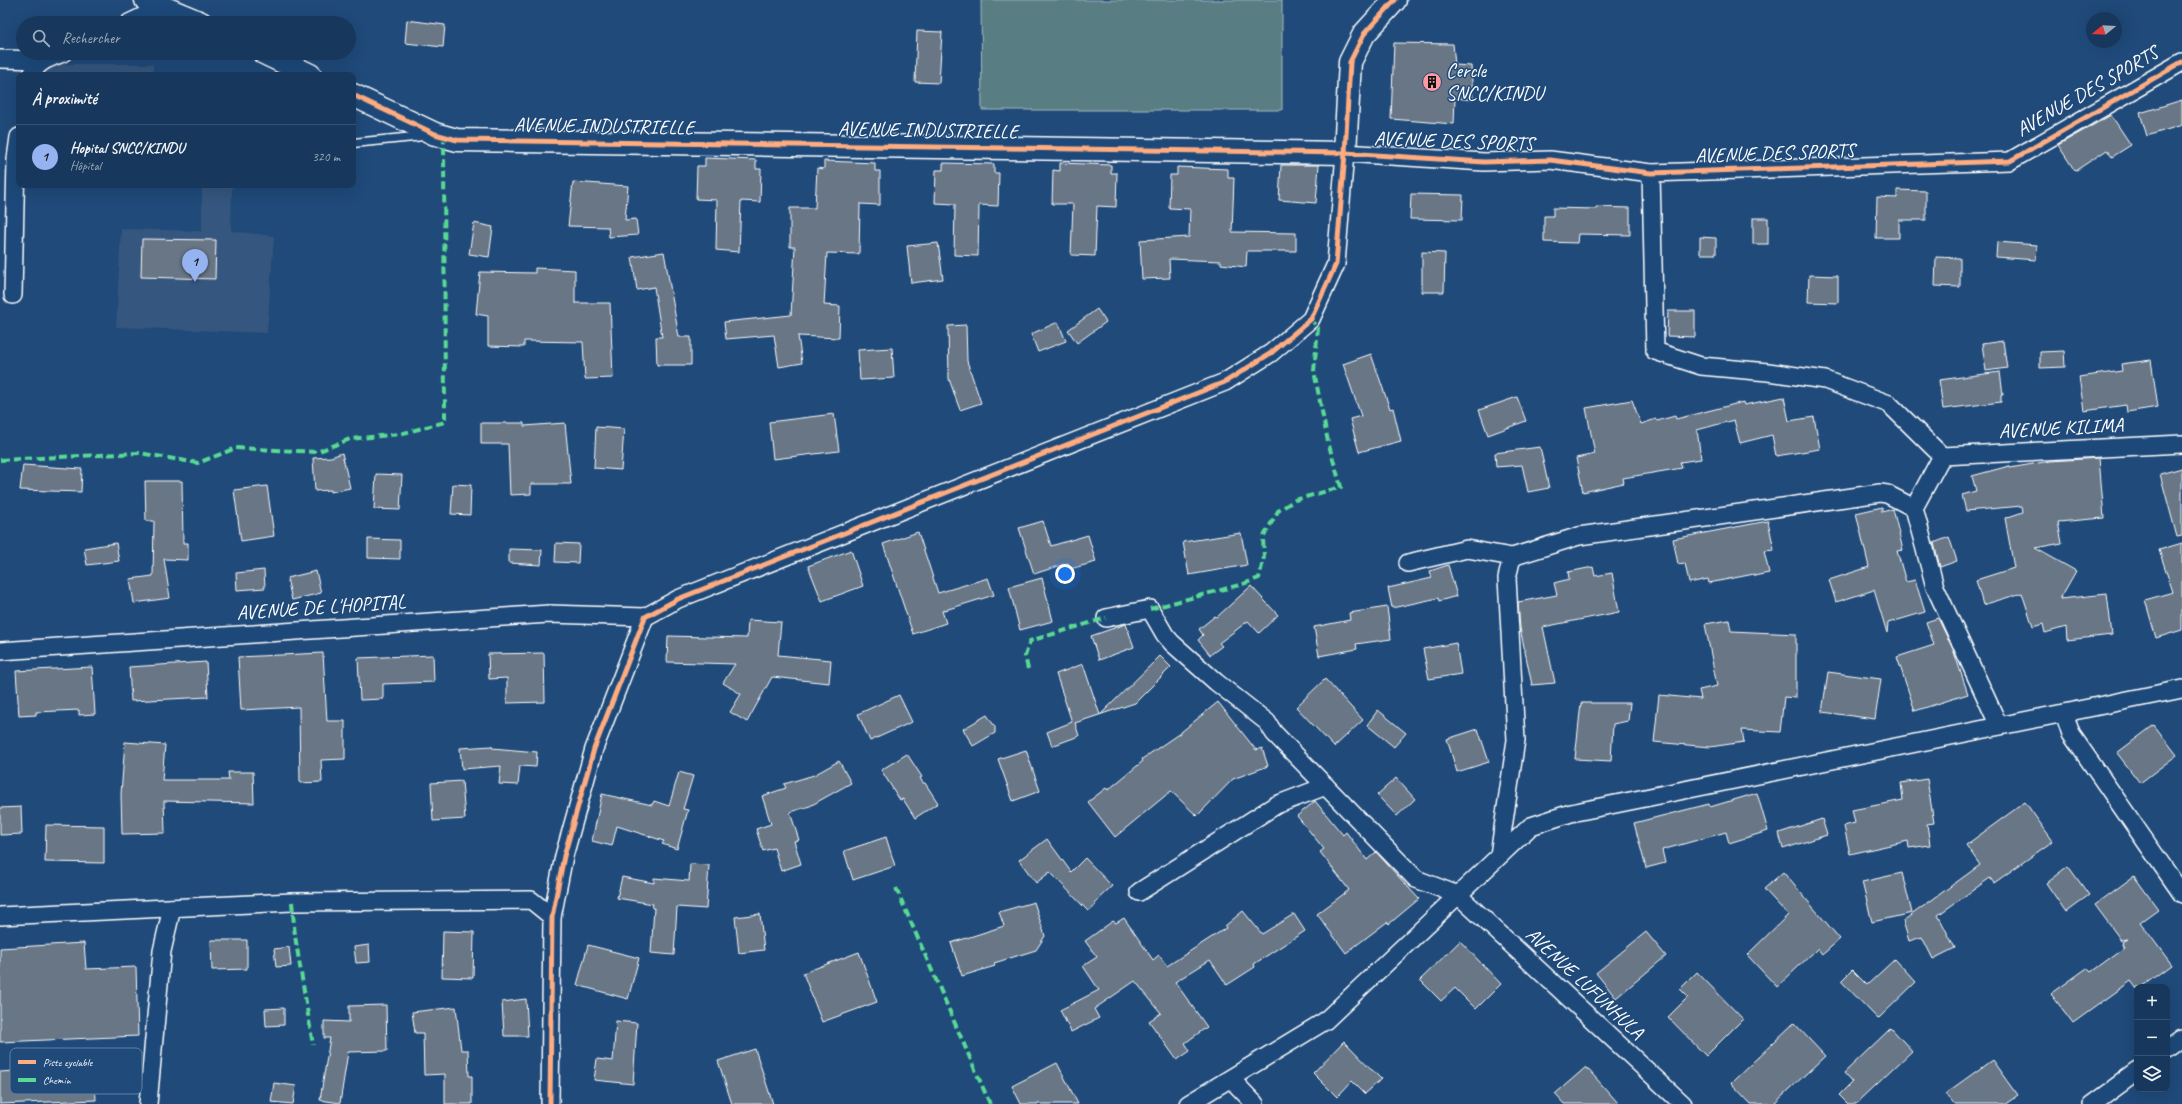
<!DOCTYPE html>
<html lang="fr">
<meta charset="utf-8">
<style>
:root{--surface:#17385c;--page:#244365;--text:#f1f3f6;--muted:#9eacbb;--line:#365272;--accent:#95b2f1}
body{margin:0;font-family:Caveat,sans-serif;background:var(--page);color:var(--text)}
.controls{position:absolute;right:12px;bottom:12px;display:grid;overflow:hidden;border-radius:8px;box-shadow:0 4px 16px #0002}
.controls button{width:36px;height:36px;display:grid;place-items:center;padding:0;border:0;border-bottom:1px solid var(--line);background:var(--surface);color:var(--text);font:20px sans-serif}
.compass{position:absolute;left:2086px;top:12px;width:36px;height:36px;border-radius:50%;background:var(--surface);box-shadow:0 4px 16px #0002;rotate:252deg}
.you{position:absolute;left:1065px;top:574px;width:14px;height:14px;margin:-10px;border:3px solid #fff;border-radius:50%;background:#1a73e8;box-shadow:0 0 0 6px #1a73e833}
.badge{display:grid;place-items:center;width:26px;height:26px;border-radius:50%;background:var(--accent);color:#111;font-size:13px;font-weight:700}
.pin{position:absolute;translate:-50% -33px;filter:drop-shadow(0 1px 2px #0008)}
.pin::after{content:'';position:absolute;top:21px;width:14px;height:12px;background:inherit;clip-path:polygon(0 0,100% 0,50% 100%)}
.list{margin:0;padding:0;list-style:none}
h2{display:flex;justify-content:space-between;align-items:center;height:52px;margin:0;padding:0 16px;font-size:17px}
h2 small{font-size:13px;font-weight:400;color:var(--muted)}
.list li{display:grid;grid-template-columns:26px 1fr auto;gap:12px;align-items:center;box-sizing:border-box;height:64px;padding:0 16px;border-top:1px solid var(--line)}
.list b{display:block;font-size:15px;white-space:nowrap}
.list p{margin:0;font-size:13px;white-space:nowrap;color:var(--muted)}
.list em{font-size:13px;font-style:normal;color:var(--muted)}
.icon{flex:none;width:22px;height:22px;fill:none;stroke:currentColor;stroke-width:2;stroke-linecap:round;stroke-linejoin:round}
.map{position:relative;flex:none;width:2182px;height:1104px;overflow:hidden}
.search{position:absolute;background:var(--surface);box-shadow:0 4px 16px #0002;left:16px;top:16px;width:340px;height:44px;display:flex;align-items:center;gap:10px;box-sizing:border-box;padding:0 14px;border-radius:22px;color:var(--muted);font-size:15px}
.panel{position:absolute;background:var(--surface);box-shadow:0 4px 16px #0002;left:16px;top:72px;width:340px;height:116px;border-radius:8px}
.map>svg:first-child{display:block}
.built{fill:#35577e}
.garden{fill:#597d82;stroke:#acbec0}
.building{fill:#677686;stroke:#fff}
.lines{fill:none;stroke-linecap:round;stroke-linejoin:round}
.lane-casing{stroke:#fff;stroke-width:11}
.street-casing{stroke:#fff;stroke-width:20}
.secondary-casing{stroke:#fff;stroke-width:25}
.lane{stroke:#1f4a7a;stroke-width:8}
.street{stroke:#1f4a7a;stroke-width:17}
.secondary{stroke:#1f4a7a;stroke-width:22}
.quiet{stroke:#5adb95;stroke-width:4;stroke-dasharray:8 4;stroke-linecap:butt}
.cycleway-casing{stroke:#1f4a7a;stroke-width:8}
.cycleway{stroke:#ffac80;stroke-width:5}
.labels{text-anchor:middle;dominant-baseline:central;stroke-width:3;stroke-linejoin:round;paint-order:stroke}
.poi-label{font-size:20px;fill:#fff;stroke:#1f4a7a;text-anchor:start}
.street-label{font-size:20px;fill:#fff;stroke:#1f4a7a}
.key{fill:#1f4a7a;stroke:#6280a2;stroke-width:1}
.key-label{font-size:11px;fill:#fff}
</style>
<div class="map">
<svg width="2182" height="1104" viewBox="0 0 2182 1104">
<rect width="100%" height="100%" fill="#1f4a7a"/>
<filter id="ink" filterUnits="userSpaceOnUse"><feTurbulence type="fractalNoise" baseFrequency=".025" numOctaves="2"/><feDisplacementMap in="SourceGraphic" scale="8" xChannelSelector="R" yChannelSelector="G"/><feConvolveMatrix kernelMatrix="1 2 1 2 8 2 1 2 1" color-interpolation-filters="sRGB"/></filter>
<g filter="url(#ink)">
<g class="built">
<rect x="36" y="64" width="117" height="11"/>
<polygon points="119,185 232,185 231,231 274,236 267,333 116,327 121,229 202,231 202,186"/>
</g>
<polygon class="garden" points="981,0 1282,0 1282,110 982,110"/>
<g class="building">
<polygon points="407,20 445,25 443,47 405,43"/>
<polygon points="917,31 942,32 939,83 915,82"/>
<polygon points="1394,43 1453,44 1455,65 1471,66 1473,100 1455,98 1454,124 1391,119"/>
<polygon points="2182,100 2182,125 2147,136 2140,113"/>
<polygon points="2111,115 2131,145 2112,157 2107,150 2075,171 2058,145"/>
<polygon points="705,158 756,160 756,169 761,169 760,202 741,201 739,252 716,250 717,200 696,199 697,166 705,166"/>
<polygon points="824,161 875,163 875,171 880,171 880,205 860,204 859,254 827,253 824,305 840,306 839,338 798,336 802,363 779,367 774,335 726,339 724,322 791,315 795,247 790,247 790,208 815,208 817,168 824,169"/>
<polygon points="943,163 994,164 994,173 999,173 998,206 979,205 978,256 954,255 955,204 935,203 936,170 943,170"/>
<polygon points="1060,163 1111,165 1111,173 1117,173 1116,207 1097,206 1095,256 1071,255 1073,204 1052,204 1053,170 1060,171"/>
<polygon points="1281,165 1319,165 1316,203 1279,200"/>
<polygon points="1177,167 1228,169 1228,178 1234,178 1232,232 1296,233 1296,251 1247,251 1246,267 1221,264 1221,261 1169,259 1170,278 1142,279 1140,240 1189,237 1190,209 1169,208 1170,175 1177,175"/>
<polygon points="573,182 628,186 625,220 636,219 638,235 609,237 608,227 568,226"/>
<polygon points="1897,190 1926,191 1926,220 1899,220 1899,238 1876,238 1877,197 1897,198"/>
<polygon points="1411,194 1463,195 1462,220 1410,219"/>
<polygon points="1596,207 1630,208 1630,235 1578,234 1577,243 1544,242 1544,216 1553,216 1553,208 1596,209"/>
<rect x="1753" y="218" width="15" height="26"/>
<polygon points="474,223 493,227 489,257 469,254"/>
<polygon points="1700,237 1716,238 1716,254 1700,254"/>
<polygon points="142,239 216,240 215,279 141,277"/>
<polygon points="1997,242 2037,245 2036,260 1996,257"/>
<polygon points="938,243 943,279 911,283 907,246"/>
<polygon points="664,252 679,337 691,337 691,365 657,365 656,337 662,337 654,287 637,290 632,257"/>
<polygon points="1422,252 1445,253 1444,292 1422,292"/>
<polygon points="1936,257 1960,258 1960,287 1935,286"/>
<polygon points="535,268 575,270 575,303 610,303 613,378 585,379 583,342 524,341 524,347 488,346 488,316 476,314 480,272 535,273"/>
<polygon points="1809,275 1838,276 1838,303 1808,302"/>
<polygon points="1097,309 1106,322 1077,343 1068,330"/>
<polygon points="1668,311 1695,311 1695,337 1667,336"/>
<polygon points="1058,322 1066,341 1038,352 1031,334"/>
<polygon points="966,325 967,361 981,403 960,410 949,379 948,326"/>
<polygon points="2003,341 2007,368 1986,371 1982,344"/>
<polygon points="892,348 894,378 860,380 858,350"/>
<polygon points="2064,351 2065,367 2040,368 2040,352"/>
<polygon points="1371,354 1390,409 1393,408 1401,441 1359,452 1350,419 1361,416 1343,364"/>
<polygon points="2151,360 2158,407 2127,412 2126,405 2084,411 2079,377 2122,371 2121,364"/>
<polygon points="2000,372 2003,395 2001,395 2001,402 1943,409 1939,380"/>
<polygon points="1517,397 1526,421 1488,435 1479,410"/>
<polygon points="1784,397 1789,421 1814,417 1820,449 1776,456 1772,435 1740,443 1734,420 1697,430 1701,459 1680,462 1682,468 1623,478 1624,483 1583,492 1576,458 1595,454 1586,408 1632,400 1641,424 1656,419 1657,421 1675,416 1676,419 1743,402 1744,405"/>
<polygon points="834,414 839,451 773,459 769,422"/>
<polygon points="481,423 524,423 524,426 565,423 571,484 531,484 531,494 510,495 508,444 481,444"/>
<polygon points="596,427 624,429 621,470 594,468"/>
<polygon points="1540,447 1549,488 1528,492 1522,465 1496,467 1495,453"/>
<polygon points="342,453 350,488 331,492 331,490 315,491 313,458 331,457"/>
<polygon points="2099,458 2104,518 2058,522 2062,543 2035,548 2076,571 2060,599 2107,594 2112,635 2067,640 2066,627 2045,633 2043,624 2033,627 2022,593 1983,605 1976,580 2014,568 2005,518 2023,512 2022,506 1966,511 1962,495 1976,491 1972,476 2009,466 2010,468 2050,461"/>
<polygon points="23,465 82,469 81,492 20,490"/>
<polygon points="2182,468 2182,536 2177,537 2160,474"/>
<polygon points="376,474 402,475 400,510 374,509"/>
<polygon points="145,481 182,481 183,543 188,543 188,560 164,559 170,598 134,603 130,579 153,576 154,521 146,521"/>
<polygon points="453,484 471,485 470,515 451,514"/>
<polygon points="267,486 274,536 241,541 234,490"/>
<polygon points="1882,507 1882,512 1893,509 1903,550 1897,551 1906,582 1915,580 1925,612 1888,623 1887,633 1874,590 1836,602 1829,580 1869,567 1856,513"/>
<polygon points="1043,521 1051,546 1088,535 1096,562 1070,569 1068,563 1034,574 1019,528"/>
<polygon points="1768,521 1774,550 1764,551 1769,573 1754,576 1754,574 1709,583 1708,579 1689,583 1685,563 1678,564 1673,539"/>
<polygon points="918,532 938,593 988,578 994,595 942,611 946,623 913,634 883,544"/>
<polygon points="1241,533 1247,565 1189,575 1183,542"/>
<polygon points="1949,537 1957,561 1940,567 1934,543"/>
<polygon points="368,539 400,540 400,559 368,558"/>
<polygon points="116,543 119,561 87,565 84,548"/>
<polygon points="556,543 579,544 578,563 555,562"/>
<polygon points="2182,543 2182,630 2156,638 2145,600 2173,592 2159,550"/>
<polygon points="509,549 542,550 541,565 509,563"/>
<polygon points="851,550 863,586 822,601 808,566"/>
<polygon points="1448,565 1457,596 1439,601 1438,598 1392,608 1388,588 1432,578 1430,571"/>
<polygon points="1593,567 1595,576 1612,573 1619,612 1543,627 1555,683 1532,685 1520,628 1518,602 1557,595 1554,583 1569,579 1568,572"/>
<polygon points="264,570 265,588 237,590 236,573"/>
<polygon points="316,571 321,593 292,600 287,578"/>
<polygon points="1042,578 1053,621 1020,630 1009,587"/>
<polygon points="1251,586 1278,615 1259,633 1248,621 1219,643 1222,646 1210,655 1198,640 1203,635 1199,629 1215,616 1217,617"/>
<polygon points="1387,607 1391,639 1356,644 1357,649 1319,656 1314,627 1350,620 1349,613"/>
<polygon points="1938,618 1953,649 1968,694 1915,711 1897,657 1934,645 1926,622"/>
<polygon points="748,620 781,622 778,655 831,660 829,683 772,677 747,722 730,712 741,694 723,683 735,664 667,662 668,636 747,638"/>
<polygon points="1729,620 1731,631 1796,634 1796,698 1784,697 1780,732 1742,730 1744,742 1710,747 1654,742 1659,695 1701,699 1699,690 1717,686 1705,624"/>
<polygon points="1126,624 1134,647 1099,660 1091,636"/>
<polygon points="1456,643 1461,674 1429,679 1423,649"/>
<polygon points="323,653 327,721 345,721 345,759 321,760 322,782 300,783 299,707 241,710 238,657"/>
<polygon points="544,653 545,702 507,703 507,678 489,679 488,654"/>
<polygon points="433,655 434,682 383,684 383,699 360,700 358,658"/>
<polygon points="1160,656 1171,667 1135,703 1075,723 1079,736 1052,746 1047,732 1072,722 1056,674 1083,664 1100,715"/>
<polygon points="206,662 208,697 131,701 129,667"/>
<polygon points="92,667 95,714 79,715 79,710 36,712 36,715 19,716 16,671"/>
<polygon points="1828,672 1881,679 1875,719 1822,712"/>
<polygon points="1325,679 1363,720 1334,747 1296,707"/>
<polygon points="899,695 912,722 870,741 858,714"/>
<polygon points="1218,702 1256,750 1262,748 1268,766 1233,779 1197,816 1171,791 1115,837 1088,802 1106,788 1108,790 1143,761 1142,759 1180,733"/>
<polygon points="1581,703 1630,703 1628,721 1613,724 1611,761 1575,759"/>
<polygon points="1378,710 1406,733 1394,747 1367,725"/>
<polygon points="987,715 995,727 995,733 973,746 963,729"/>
<polygon points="2154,725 2177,755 2140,783 2117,753"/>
<polygon points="1478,729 1489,762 1457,772 1447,739"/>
<polygon points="125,742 165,745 162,780 229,780 228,772 253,772 254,803 164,801 165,833 122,834 121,794"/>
<polygon points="492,746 492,748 537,752 536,767 520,766 518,785 499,784 501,766 462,769 460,748"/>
<polygon points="1026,750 1040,791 1013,801 998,759"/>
<polygon points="907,754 922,777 920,778 923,783 925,783 938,803 915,818 903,799 900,800 881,770"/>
<polygon points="839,761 851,783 810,806 790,812 799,840 794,841 801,864 781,871 774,848 763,851 756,829 771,824 762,796 786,788 784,784 814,775"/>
<polygon points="679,772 693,776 683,809 688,810 677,849 662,844 664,841 617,826 612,846 592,841 602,794 652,805 654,801 669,806"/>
<polygon points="1396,778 1415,799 1397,816 1377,795"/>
<polygon points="1927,779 1934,823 1927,824 1930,845 1909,848 1908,841 1850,854 1844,826 1855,823 1852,810 1903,800 1901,783"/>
<polygon points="462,781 465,819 433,821 431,783"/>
<polygon points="1757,793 1768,831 1729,843 1726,832 1662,850 1665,863 1646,868 1634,823 1709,804 1710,807"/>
<polygon points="1315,801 1343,835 1346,832 1367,860 1376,852 1419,899 1389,924 1387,922 1346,953 1317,914 1349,890 1320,852 1324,849 1297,816"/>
<polygon points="2025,802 2053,841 1994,883 1990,878 1938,915 1955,948 1933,959 1922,937 1909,941 1903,921 1980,865 1966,845"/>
<polygon points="21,807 22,834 0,835 0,808"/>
<polygon points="1822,819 1827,835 1783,849 1779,833"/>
<polygon points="46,825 104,826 104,863 45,862"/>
<polygon points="886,837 895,866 853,880 844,851"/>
<polygon points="1047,839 1071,872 1085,858 1112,886 1094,903 1096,905 1088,911 1050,872 1036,883 1019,860"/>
<polygon points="690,864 709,865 706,909 677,907 674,955 651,953 654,908 652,908 653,904 617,898 622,877 654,883 654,878 689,881"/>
<polygon points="2068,866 2089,895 2066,912 2046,883"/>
<polygon points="1783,872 1840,939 1822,955 1817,949 1777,987 1747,955 1788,915 1764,889"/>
<polygon points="1902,873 1912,913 1872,922 1862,882"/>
<polygon points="2134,876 2158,909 2140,922 2172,965 2142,987 2137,987 2137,989 2131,981 2073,1023 2051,994 2087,968 2091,972 2125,947 2122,942 2127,939 2121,940 2095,905"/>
<polygon points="1034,902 1045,936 1036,950 994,963 995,966 962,976 951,943 1004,926 999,912"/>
<polygon points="1243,911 1262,934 1294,914 1305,931 1254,964 1255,967 1227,985 1210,960 1175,982 1207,1027 1185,1043 1190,1051 1177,1060 1149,1021 1161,1013 1135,981 1094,1009 1099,1018 1071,1032 1060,1010 1099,990 1083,966 1097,957 1085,941 1113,921 1116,923 1124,918 1153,960 1159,955 1167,966 1226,928 1225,926"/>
<polygon points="760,914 764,950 739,953 735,917"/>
<polygon points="443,931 474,932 473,978 442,977"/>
<polygon points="1646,932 1666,956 1616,998 1596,973"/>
<polygon points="211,940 247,940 247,969 212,970"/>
<polygon points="1460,941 1501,984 1476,1009 1455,988 1441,1001 1420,980"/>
<polygon points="84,943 86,969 136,967 138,1036 0,1042 0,948"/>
<polygon points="369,945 370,962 356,963 354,947"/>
<polygon points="588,945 639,958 628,999 577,985"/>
<polygon points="289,947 291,966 276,967 274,949"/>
<polygon points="859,952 877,1002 822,1022 803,973"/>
<polygon points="1895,959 1916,982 1878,1019 1841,981 1852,970 1867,985"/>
<polygon points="1697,972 1743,1019 1706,1056 1668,1017 1688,997 1680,989"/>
<polygon points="526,999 528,1036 504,1036 502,1002"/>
<polygon points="386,1005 387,1051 348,1052 340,1103 320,1100 330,1038 324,1038 324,1021 349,1022 349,1006"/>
<polygon points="456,1007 461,1050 468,1050 469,1076 472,1076 472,1104 445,1104 445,1074 424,1075 423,1033 415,1033 412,1012"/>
<polygon points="284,1008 284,1025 266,1026 265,1009"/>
<polygon points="616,1021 637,1023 633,1084 594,1080 597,1059 613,1061"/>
<polygon points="1794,1023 1825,1056 1774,1104 1751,1104 1731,1083"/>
<polygon points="1891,1028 1912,1051 1856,1104 1848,1104 1839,1095 1852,1082 1844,1073"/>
<polygon points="1344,1041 1381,1079 1365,1094 1352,1081 1337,1097 1313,1073"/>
<polygon points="755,1049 773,1104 732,1104 718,1061"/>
<polygon points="1992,1060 2017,1095 2004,1104 1954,1104 1946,1093"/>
<polygon points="1057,1063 1078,1104 1021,1104 1012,1086"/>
<polygon points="94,1066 96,1100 0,1104 0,1072"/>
<polygon points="1586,1067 1619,1104 1564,1104 1555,1094"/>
<polygon points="274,1083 296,1086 293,1104 271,1102"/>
</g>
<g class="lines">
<defs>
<polyline id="lane" points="353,143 424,136"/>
<g id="street">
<polyline points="129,23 165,6"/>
<polyline points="0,59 44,60"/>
<path d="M32,75C37,61 50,58 63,53"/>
<polyline points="1651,173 1655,351 1701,366 1768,372 1825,380 1889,404 1942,456 1914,508 1935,587 1999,726"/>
<polyline points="13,295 16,159 19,137"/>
<polyline points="1942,456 2182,444"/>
<polyline points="1408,563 1467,549 1512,557"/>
<polyline points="1106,618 1150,609 1165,635 1172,643 1216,682 1267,722 1274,733 1416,879 1458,895 1683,1104"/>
<polyline points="0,651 549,614 645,617"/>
<polyline points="2064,713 2071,734 2182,894"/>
<polyline points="1499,855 1516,740 1507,578 1512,557 1579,536 1880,493 1887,494 1914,508"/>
<polyline points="1139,892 1276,805 1326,786"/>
<polyline points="0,916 292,902 531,900 552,917"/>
<polyline points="2167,1050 2182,1039"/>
<polyline points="1231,1079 1255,1104"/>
<polyline points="148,1104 162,951 172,908"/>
<polyline points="550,1104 552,917 564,856 594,749 645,617 678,599 1225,382 1271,353 1311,319 1336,264 1345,153 1484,162 1550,160 1651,173 2010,161 2182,62"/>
<polyline points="1188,1104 1325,1021 1531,826 1571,813 2182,689"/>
<polyline points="2092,1104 2137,1071"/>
</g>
<g id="secondary">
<polyline points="146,0 201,23"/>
<polyline points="264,53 310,75"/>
<polyline points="353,95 435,134 457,140 1345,153 1350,62 1364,34 1395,0"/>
</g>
</defs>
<use href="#lane" class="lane-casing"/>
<use href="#street" class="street-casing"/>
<use href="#secondary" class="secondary-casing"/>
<use href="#lane" class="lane"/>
<use href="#street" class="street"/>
<use href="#secondary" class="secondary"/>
<g class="quiet">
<polyline points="0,460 139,453 198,463 236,448 317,452 350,439 400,434 445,422 444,137"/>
<polyline points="1150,609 1243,584 1259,578 1264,557 1263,538 1278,511 1295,500 1341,487 1328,442 1314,371 1318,328 1311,319"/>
<polyline points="1028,669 1025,656 1030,641 1106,618"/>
<polyline points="896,888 990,1104"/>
<polyline points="292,902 295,936 313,1045"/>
</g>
<defs>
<g id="cycleway">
<polyline points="353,95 435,134 457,140 1345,153 1350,62 1364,34 1395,0"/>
<polyline points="550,1104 552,917 564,856 594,749 645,617 678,599 1225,382 1271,353 1311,319 1336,264 1345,153 1484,162 1550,160 1651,173 2010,161 2182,62"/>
</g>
</defs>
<use href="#cycleway" class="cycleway-casing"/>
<use href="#cycleway" class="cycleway"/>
</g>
</g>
<defs>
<symbol id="building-disc" viewBox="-11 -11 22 22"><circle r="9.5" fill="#ff9aa2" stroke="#1f4a7a"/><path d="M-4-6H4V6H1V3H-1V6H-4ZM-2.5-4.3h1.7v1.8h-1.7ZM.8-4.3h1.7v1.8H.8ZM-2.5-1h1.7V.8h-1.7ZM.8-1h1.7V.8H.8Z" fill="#111"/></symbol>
</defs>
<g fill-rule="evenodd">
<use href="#building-disc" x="1421" y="71" width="22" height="22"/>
</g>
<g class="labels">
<g class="poi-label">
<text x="1446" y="70">Cercle<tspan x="1446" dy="23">SNCC/KINDU</tspan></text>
</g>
<g class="street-label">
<text transform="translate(2087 91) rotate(-30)">AVENUE DES SPORTS</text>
<text transform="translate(604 126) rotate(1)">AVENUE INDUSTRIELLE</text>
<text transform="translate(928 130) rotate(1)">AVENUE INDUSTRIELLE</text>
<text transform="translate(1454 141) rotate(2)">AVENUE DES SPORTS</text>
<text transform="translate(1775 153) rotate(-2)">AVENUE DES SPORTS</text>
<text transform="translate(2061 428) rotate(-3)">AVENUE KILIMA</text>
<text transform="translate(321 607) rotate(-4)">AVENUE DE L'HOPITAL</text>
<text transform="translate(1585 983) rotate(43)">AVENUE LUFUNHULA</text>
</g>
</g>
<rect x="10" y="1048" width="132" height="46" rx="6" class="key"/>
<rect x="18" y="1060" width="18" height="4" fill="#ffac80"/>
<rect x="18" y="1078" width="18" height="4" fill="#5adb95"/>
<g class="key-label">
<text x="43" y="1066">Piste cyclable</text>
<text x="43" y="1084">Chemin</text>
</g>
</svg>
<div class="controls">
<button>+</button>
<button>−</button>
<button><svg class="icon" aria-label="layers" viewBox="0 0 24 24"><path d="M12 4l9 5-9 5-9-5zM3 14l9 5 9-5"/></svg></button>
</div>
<svg class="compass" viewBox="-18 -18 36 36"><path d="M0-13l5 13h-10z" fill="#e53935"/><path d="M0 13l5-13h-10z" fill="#9eacbb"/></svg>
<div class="you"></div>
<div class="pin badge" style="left:195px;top:282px">1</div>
<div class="search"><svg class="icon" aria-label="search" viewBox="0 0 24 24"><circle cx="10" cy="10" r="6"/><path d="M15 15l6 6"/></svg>Rechercher</div>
<section class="panel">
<h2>À proximité<small></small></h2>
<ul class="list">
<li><span class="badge">1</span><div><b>Hopital SNCC/KINDU</b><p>Hôpital</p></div><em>320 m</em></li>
</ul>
</section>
</div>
